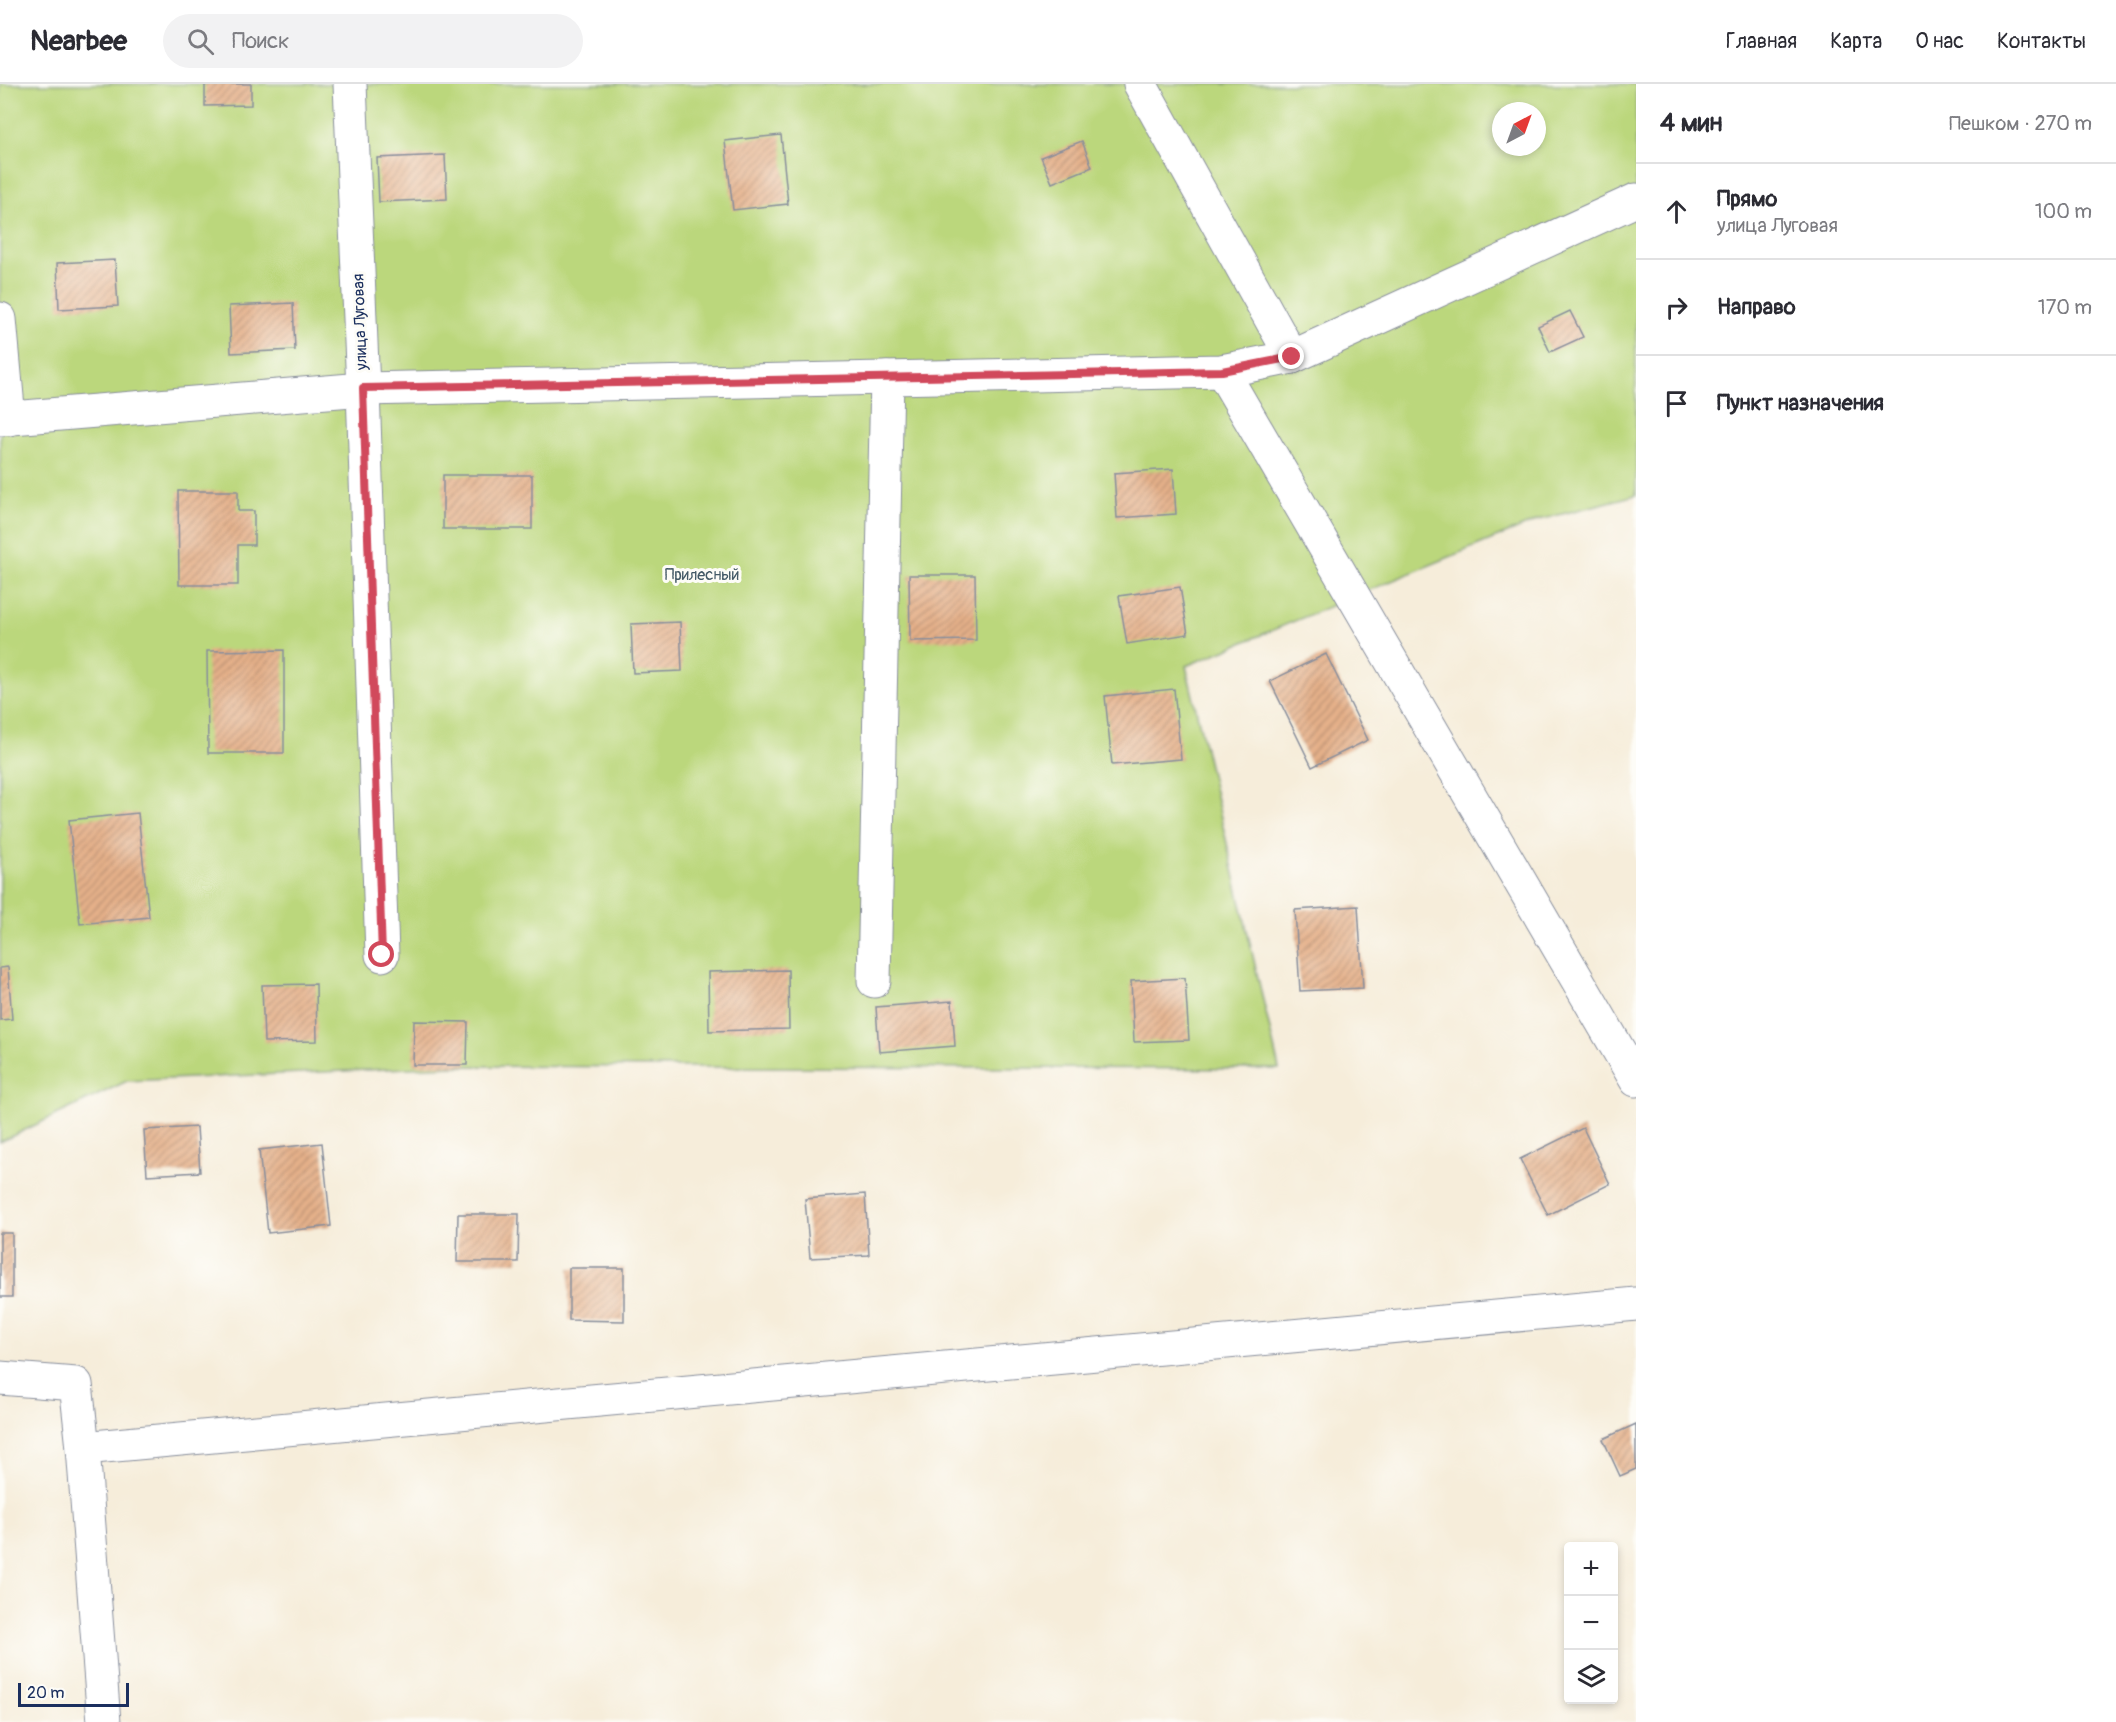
<!DOCTYPE html>
<html lang="ru">
<meta charset="utf-8">
<style>
:root{--surface:#fff;--page:#f2f2f3;--text:#2b2b33;--muted:#7c7c81;--line:#e1e1e2}
body{margin:0;font-family:Pangolin,sans-serif;background:var(--page);color:var(--text)}
.controls{position:absolute;right:18px;bottom:18px;display:grid;overflow:hidden;border-radius:6px;box-shadow:0 3px 9px #0003}
.controls button{width:54px;height:54px;display:grid;place-items:center;padding:0;border:0;border-bottom:2px solid var(--line);background:var(--surface);color:var(--text);font:30px sans-serif}
.compass{position:absolute;left:1492px;top:18px;width:54px;height:54px;border-radius:50%;background:var(--surface);box-shadow:0 3px 9px #0003;rotate:41deg}
.scale{position:absolute;left:18px;bottom:15px;width:111px;box-sizing:border-box;padding-left:6px;border:3px solid #1b2f5e;border-top:0;font-size:16px;line-height:21px;white-space:nowrap;color:#1b2f5e;-webkit-text-stroke:4px #fdfcf7;paint-order:stroke}
.stop{position:absolute;width:18px;height:18px;margin:-14px;border:4px solid #d1495b;border-radius:50%;background:#fff}
.stop.end{background:#d1495b;border-color:#fff;box-shadow:0 2px 6px #0008}
.list{margin:0;padding:0;list-style:none}
h2{display:flex;justify-content:space-between;align-items:center;height:78px;margin:0;padding:0 24px;font-size:26px}
h2 small{font-size:20px;font-weight:400;color:var(--muted)}
.list li{display:grid;grid-template-columns:39px 1fr auto;gap:18px;align-items:center;box-sizing:border-box;height:96px;padding:0 24px;border-top:2px solid var(--line)}
.list b{display:block;font-size:22px;white-space:nowrap}
.list p{margin:0;font-size:20px;white-space:nowrap;color:var(--muted)}
.list em{font-size:20px;font-style:normal;color:var(--muted)}
.icon{flex:none;width:33px;height:33px;fill:none;stroke:currentColor;stroke-width:2;stroke-linecap:round;stroke-linejoin:round}
.map{position:relative;flex:none;width:1636px;height:1638px;overflow:hidden}
header{display:flex;align-items:center;gap:36px;box-sizing:border-box;height:84px;padding:0 30px;background:var(--surface);border-bottom:2px solid var(--line)}
header strong{font-size:28px}
nav{display:flex;gap:33px;margin-inline-start:auto;font-size:21px}
.search{width:420px;height:54px;background:var(--page);display:flex;align-items:center;gap:15px;box-sizing:border-box;padding:0 21px;border-radius:33px;color:var(--muted);font-size:22px}
main{display:flex}
aside{flex:1;background:var(--surface)}
.map>svg:first-child{display:block}
.garden{fill:#bbd77c;stroke:#6b836d;stroke-width:1.5;fill-rule:evenodd}
.building{fill:url(#building-hatch)}
.lines{fill:none;stroke-linecap:round;stroke-linejoin:round}
.minor-casing{stroke:#888e9c;stroke-width:35}
.minor{stroke:#fff;stroke-width:33}
.route{stroke:#d1495b;stroke-width:8}
.labels{text-anchor:middle;dominant-baseline:central;stroke-width:6;stroke-linejoin:round;paint-order:stroke}
.street-label{font-size:16px;fill:#1b2f5e;stroke:#fdfcf7}
.park-label{font-size:16px;fill:#435966;stroke:#fdfcf7}
</style>
<header>
<strong>Nearbee</strong>
<div class="search"><svg class="icon" aria-label="search" viewBox="0 0 24 24"><circle cx="10" cy="10" r="6"/><path d="M15 15l6 6"/></svg>Поиск</div>
<nav><a>Главная</a><a>Карта</a><a>О нас</a><a>Контакты</a></nav>
</header>
<main>
<div class="map">
<svg width="1636" height="1638" viewBox="0 0 1636 1638">
<defs>
<pattern id="building-hatch" width="6" height="6" patternUnits="userSpaceOnUse" patternTransform="scale(1.5)"><rect width="6" height="6" fill="#e5b089"/><path d="M-1 1l2-2M0 6l6-6M5 7l2-2" fill="none" stroke="#b99073"/></pattern>
</defs>
<rect width="100%" height="100%" fill="#fdfcf7"/>
<filter id="ink" filterUnits="userSpaceOnUse"><feTurbulence type="fractalNoise" baseFrequency=".0167" numOctaves="2"/><feDisplacementMap in="SourceGraphic" scale="12" xChannelSelector="R" yChannelSelector="G"/><feConvolveMatrix kernelMatrix="1 2 1 2 8 2 1 2 1" color-interpolation-filters="sRGB"/></filter>
<filter id="wash" filterUnits="userSpaceOnUse"><feTurbulence type="fractalNoise" baseFrequency=".008" numOctaves="4" result="noise"/><feDisplacementMap in="SourceGraphic" scale="24" xChannelSelector="R" yChannelSelector="G"/><feGaussianBlur stdDeviation="1.35" result="paint"/><feColorMatrix in="noise" values="0 0 0 0 0 0 0 0 0 0 0 0 0 0 0 0 0 1.4 0 .05"/><feComposite in="paint" operator="in"/></filter>
<g filter="url(#wash)">
<rect width="100%" height="100%" fill="#f6edda"/>
<path class="garden" d="M0,0H1636V411L1539,436L1186,582L1279,985L452,982L127,997L0,1058ZM1501,27H1537V63H1501Z"/>
<g id="blocks">
<g class="building">
<polygon points="205,0 251,0 251,21 205,22"/>
<polygon points="781,51 788,120 733,126 725,57"/>
<polygon points="1082,57 1092,83 1052,99 1041,73"/>
<polygon points="445,71 447,115 379,118 377,74"/>
<polygon points="115,176 118,222 59,225 57,179"/>
<polygon points="293,219 295,266 231,269 229,222"/>
<polygon points="1570,227 1583,253 1550,268 1538,242"/>
<polygon points="1173,385 1176,430 1117,434 1114,389"/>
<rect x="443" y="391" width="89" height="54"/>
<polygon points="178,407 238,407 238,427 254,427 254,461 238,461 238,501 179,501"/>
<polygon points="909,491 975,491 976,556 910,557"/>
<polygon points="1180,503 1188,550 1127,560 1119,512"/>
<polygon points="680,538 682,587 633,589 631,540"/>
<polygon points="284,566 284,669 208,669 207,567"/>
<polygon points="1326,570 1368,656 1312,683 1270,597"/>
<polygon points="1174,605 1181,675 1112,681 1105,612"/>
<polygon points="138,729 149,833 80,840 69,736"/>
<polygon points="1358,822 1363,904 1300,907 1295,826"/>
<polygon points="8,883 12,935 0,936 0,884"/>
<polygon points="788,886 789,945 709,947 708,888"/>
<polygon points="1185,894 1189,956 1134,958 1131,897"/>
<polygon points="316,900 317,957 264,958 262,901"/>
<polygon points="952,917 955,962 879,968 876,923"/>
<polygon points="414,937 468,938 467,981 413,981"/>
<polygon points="197,1043 200,1088 147,1091 144,1046"/>
<polygon points="1583,1044 1610,1100 1548,1131 1520,1075"/>
<polygon points="322,1059 331,1142 268,1149 259,1066"/>
<polygon points="865,1110 869,1171 810,1174 805,1115"/>
<polygon points="458,1130 519,1130 518,1178 457,1178"/>
<rect x="0" y="1149" width="12" height="64"/>
<polygon points="569,1184 624,1184 624,1237 569,1236"/>
<polygon points="1636,1340 1636,1385 1620,1392 1603,1355"/>
</g>
</g>
</g>
<g filter="url(#ink)">
<use href="#blocks" fill-opacity="0" stroke="#888e9c" stroke-width="1.5"/>
<g class="lines">
<defs>
<g id="minor">
<polyline points="350,0 363,305 382,871"/>
<polyline points="1140,0 1292,273"/>
<polyline points="0,235 9,335"/>
<polyline points="1222,287 1636,996"/>
<polyline points="0,335 363,305 1222,287 1292,273 1636,116"/>
<polyline points="874,897 887,294"/>
<polyline points="0,1294 76,1300 83,1364 104,1638"/>
<polyline points="83,1364 1636,1220"/>
</g>
</defs>
<use href="#minor" class="minor-casing"/>
<use href="#minor" class="minor"/>
</g>
</g>
<g class="lines" filter="url(#ink)">
<polyline class="route" points="382,871 363,304 1222,287 1292,273"/>
</g>
<g class="labels">
<g class="street-label">
<text transform="translate(360 238) rotate(-92)">улица Луговая</text>
</g>
<g class="park-label">
<text x="702" y="491">Прилесный</text>
</g>
</g>
</svg>
<div class="controls">
<button>+</button>
<button>−</button>
<button><svg class="icon" aria-label="layers" viewBox="0 0 24 24"><path d="M12 4l9 5-9 5-9-5zM3 14l9 5 9-5"/></svg></button>
</div>
<svg class="compass" viewBox="-18 -18 36 36"><path d="M0-13l5 13h-10z" fill="#e53935"/><path d="M0 13l5-13h-10z" fill="#7c7c81"/></svg>
<div class="scale">20 m</div>
<div class="stop" style="left:382px;top:871px"></div>
<div class="stop end" style="left:1292px;top:273px"></div>
</div>
<aside>
<h2>4 мин<small>Пешком · 270 m</small></h2>
<ul class="list">
<li><svg class="icon" aria-label="ahead" viewBox="0 0 24 24"><path d="M12 20V5M6 11l6-6 6 6"/></svg><div><b>Прямо</b><p>улица Луговая</p></div><em>100 m</em></li>
<li><svg class="icon" aria-label="right" viewBox="0 0 24 24"><path d="M7 20v-9h11M14 6l5 5-5 5"/></svg><div><b>Направо</b></div><em>170 m</em></li>
<li><svg class="icon" aria-label="arrive" viewBox="0 0 24 24"><path d="M6 21V4h12l-3 4 3 4H6"/></svg><div><b>Пункт назначения</b></div></li>
</ul>
</aside>
</main>
